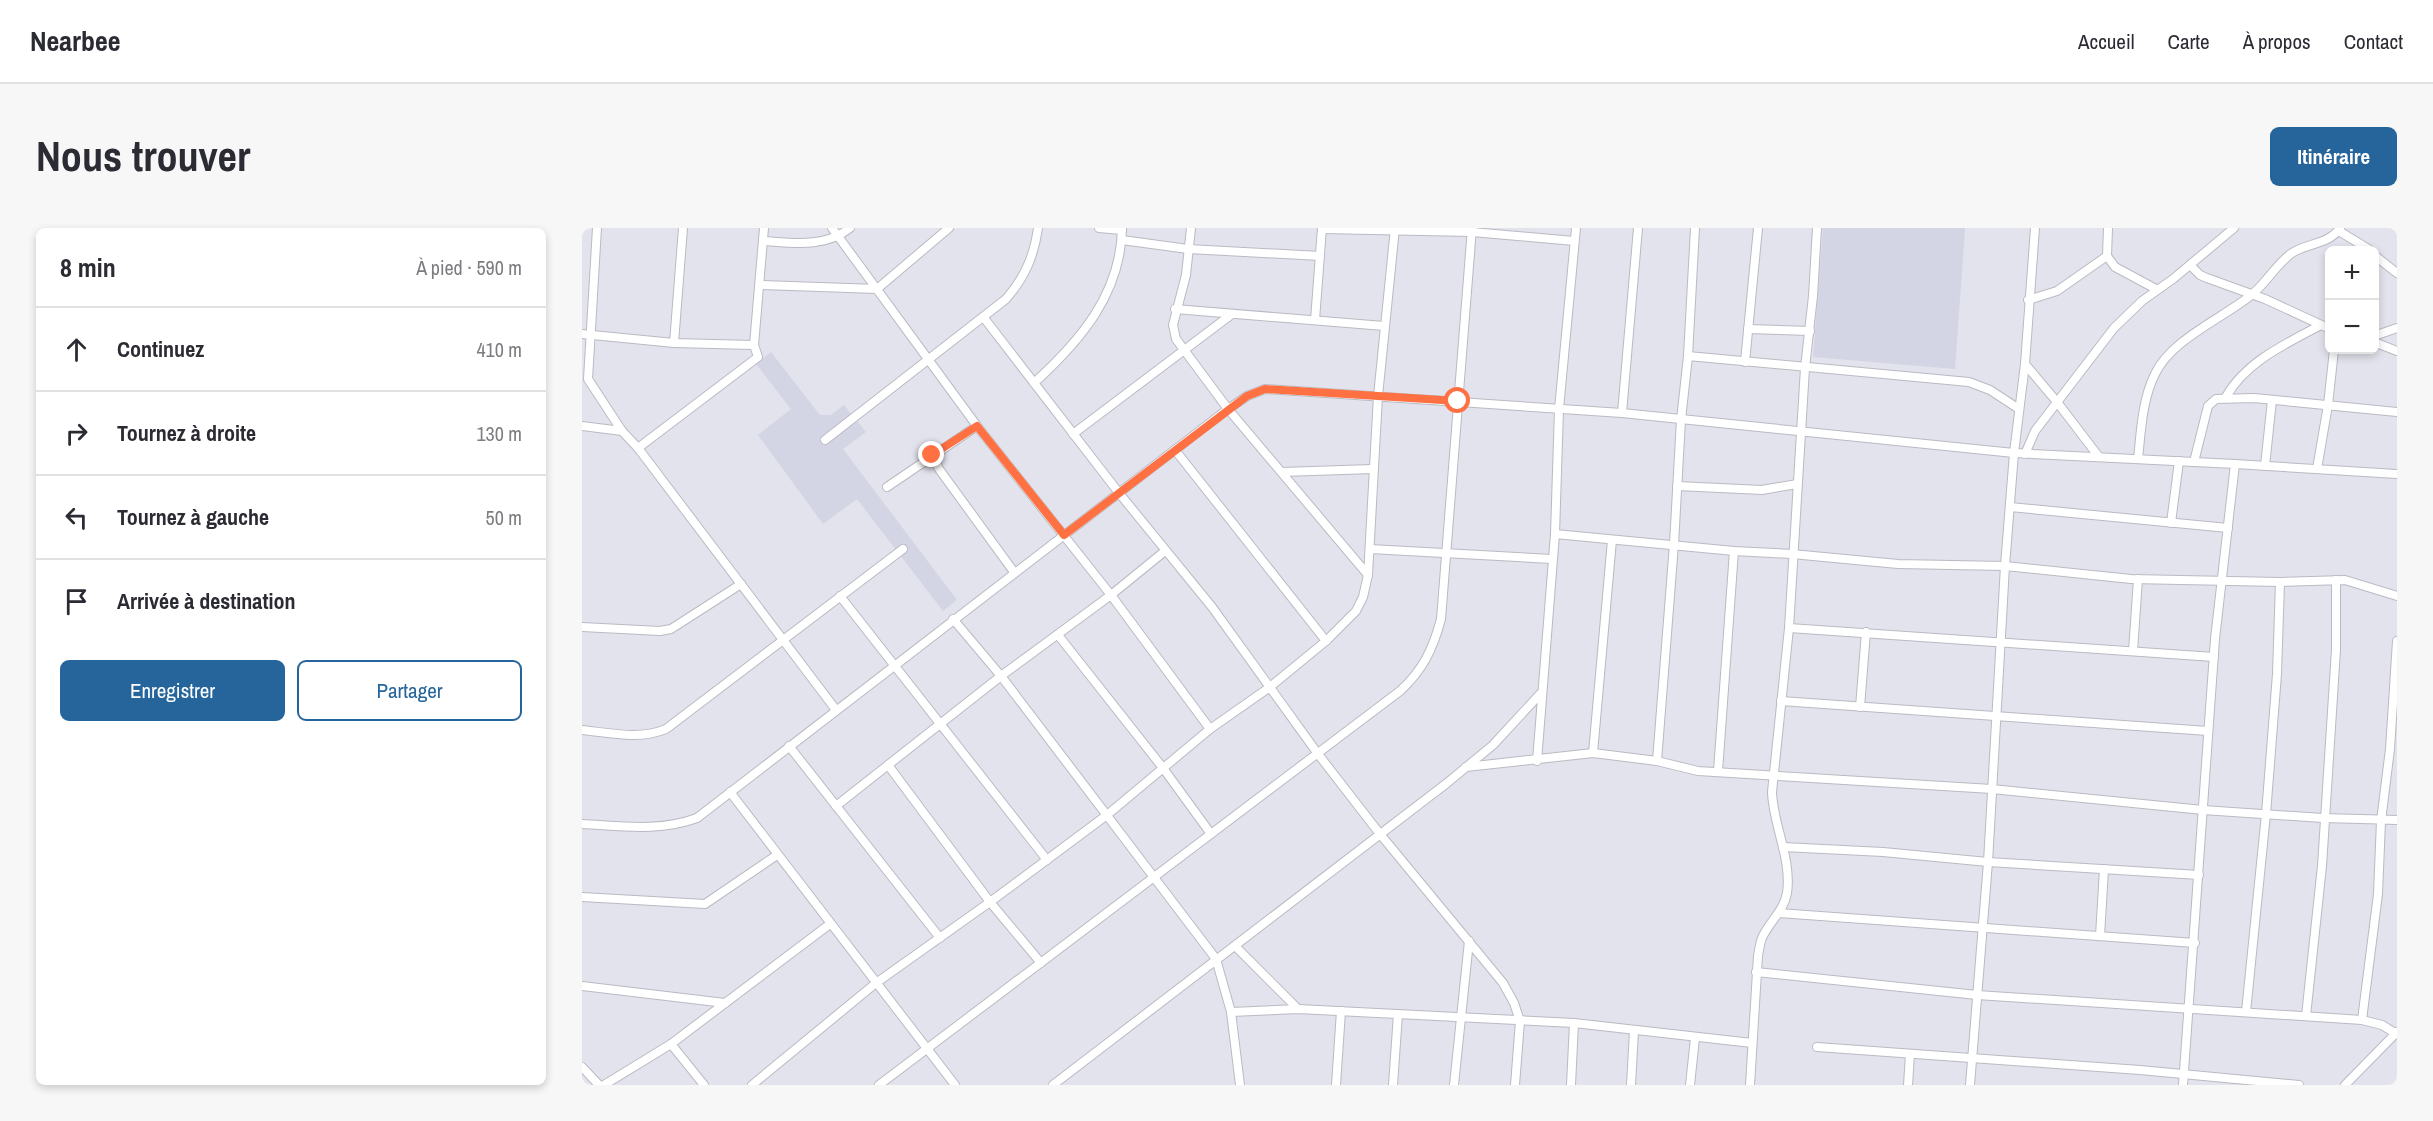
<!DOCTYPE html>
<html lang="fr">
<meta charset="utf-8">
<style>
:root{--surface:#fff;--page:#f7f7f7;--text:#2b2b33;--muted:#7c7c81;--line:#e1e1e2;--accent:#26659b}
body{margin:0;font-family:"Archivo Narrow",sans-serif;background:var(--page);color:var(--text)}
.controls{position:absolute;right:18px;top:18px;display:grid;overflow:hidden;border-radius:9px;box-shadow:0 3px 9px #0003}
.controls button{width:54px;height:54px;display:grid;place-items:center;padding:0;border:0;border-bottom:2px solid var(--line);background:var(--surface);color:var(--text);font:30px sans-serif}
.stop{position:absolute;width:18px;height:18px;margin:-14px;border:4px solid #ff7043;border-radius:50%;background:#fff}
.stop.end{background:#ff7043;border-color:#fff;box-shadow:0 2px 6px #0008}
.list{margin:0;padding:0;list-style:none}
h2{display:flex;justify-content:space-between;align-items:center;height:78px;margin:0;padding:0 24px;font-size:26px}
h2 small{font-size:20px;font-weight:400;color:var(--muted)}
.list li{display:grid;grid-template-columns:39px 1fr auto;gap:18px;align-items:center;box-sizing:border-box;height:84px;padding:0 24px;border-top:2px solid var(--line)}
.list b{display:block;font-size:22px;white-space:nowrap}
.list em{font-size:20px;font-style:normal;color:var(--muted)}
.actions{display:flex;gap:12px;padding:18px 24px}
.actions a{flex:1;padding:14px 0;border:2px solid var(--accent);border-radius:9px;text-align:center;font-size:21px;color:var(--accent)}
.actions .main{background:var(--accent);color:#fff}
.icon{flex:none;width:33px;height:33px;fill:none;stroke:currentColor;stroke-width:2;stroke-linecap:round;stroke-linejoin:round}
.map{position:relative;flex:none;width:1815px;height:857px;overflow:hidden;border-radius:9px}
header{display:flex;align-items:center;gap:36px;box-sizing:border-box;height:84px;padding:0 30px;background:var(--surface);border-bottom:2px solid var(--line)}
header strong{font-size:28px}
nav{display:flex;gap:33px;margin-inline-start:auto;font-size:21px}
.intro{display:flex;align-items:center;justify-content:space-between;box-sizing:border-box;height:144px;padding:0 36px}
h1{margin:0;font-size:42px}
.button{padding:15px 27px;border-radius:9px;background:var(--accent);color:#fff;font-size:21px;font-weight:700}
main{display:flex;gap:36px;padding:0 36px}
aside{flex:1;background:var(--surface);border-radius:9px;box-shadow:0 3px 9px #0003}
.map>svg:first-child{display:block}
.built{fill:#d3d5e4}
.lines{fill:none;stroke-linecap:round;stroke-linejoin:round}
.minor-casing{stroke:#b9bbc3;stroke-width:10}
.minor{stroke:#fff;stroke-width:8}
.route{stroke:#ff7043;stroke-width:8}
</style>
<header>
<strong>Nearbee</strong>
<nav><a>Accueil</a><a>Carte</a><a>À propos</a><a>Contact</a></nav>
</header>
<div class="intro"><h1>Nous trouver</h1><a class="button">Itinéraire</a></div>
<main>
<aside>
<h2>8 min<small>À pied · 590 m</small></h2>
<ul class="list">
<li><svg class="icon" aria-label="ahead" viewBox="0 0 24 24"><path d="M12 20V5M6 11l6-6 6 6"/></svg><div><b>Continuez</b></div><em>410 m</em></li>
<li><svg class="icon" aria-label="right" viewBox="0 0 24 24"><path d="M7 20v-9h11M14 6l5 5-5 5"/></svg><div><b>Tournez à droite</b></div><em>130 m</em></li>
<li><svg class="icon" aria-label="left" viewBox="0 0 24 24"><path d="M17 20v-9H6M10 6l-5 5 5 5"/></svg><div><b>Tournez à gauche</b></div><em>50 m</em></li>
<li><svg class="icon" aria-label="arrive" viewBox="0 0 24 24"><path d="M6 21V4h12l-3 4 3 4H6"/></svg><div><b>Arrivée à destination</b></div></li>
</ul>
<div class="actions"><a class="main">Enregistrer</a><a>Partager</a></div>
</aside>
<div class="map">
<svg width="1815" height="857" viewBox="0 0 1815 857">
<rect width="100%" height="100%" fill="#e2e3ec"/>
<g class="built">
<polygon points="1241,0 1383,0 1373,141 1231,129"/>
<polygon points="189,124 238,187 249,187 262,177 284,204 261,221 375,372 361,383 275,271 241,296 176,207 209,181 174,136"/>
</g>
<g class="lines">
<defs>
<g id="minor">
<polyline points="15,0 6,151 40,203 56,220 254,482"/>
<polyline points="250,0 395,198 529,367 628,501"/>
<polyline points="517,0 540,2"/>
<polyline points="609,0 604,47 591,97 594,111 646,181 786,347"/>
<polyline points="740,1 890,4 992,13"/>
<polyline points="1757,3 1788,22"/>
<polyline points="540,12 606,21 738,28"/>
<path d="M182,13C212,15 243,20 268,0"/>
<polyline points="1792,27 1815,45"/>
<polyline points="1525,28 1526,0"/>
<polyline points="1608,37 1618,47 1625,50 1683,71 1748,101"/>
<polyline points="179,57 295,61 367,0"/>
<polyline points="1446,72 1475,63 1525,28 1533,39 1574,61"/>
<polyline points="593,81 802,98"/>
<polyline points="402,90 537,265 630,379 736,526 798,606 921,755 932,775 938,793 933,857"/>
<polyline points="733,92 740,0"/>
<polyline points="1166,101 1228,103"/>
<polyline points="0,106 92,115 172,117 176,129 56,220"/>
<polyline points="1792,108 1815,100"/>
<polyline points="1792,114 1815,123"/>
<polyline points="92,115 101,0"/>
<polyline points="172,117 182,0"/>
<polyline points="1106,128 1387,154 1408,162 1437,181"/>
<polyline points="1163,134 1176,0"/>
<polyline points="1443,136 1475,174 1517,229"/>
<path d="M452,155C498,113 539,66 540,0"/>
<path d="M1644,169C1663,134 1705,115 1739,97"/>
<polyline points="1040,185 1056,0"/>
<polyline points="0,198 40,203"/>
<polyline points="491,206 650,86"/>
<path d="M243,212L424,71C443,49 452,28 456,0"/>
<polyline points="593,222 744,413"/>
<polyline points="1443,226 1453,203 1532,100 1560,73 1591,51 1652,0"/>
<polyline points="350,227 357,241 432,344"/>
<path d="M1556,231C1559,203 1560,172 1573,146C1589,112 1639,91 1668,68C1684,56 1694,36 1710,25C1725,15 1748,16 1758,0"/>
<polyline points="1612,234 1626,178 1634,171 1672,170 1815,184"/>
<polyline points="1653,236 1815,246"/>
<polyline points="1683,238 1690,172"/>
<polyline points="1735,241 1746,177 1752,122"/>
<polyline points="700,244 791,241"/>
<polyline points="1095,258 1180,262 1215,256"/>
<polyline points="305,259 395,198"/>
<polyline points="1428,279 1646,300"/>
<polyline points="1589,295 1597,233"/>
<polyline points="973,306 1152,323 1210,326 1316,336 1423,338 1549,351 1698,354 1763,352 1815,368"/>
<polyline points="788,321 970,331"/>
<polyline points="258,368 465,632"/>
<polyline points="371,391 419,448 634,731 649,784 658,857"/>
<polyline points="0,399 78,403 89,401 159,356"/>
<polyline points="1207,400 1632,429"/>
<polyline points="476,407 581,540 629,606"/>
<polyline points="1551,423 1556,351"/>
<polyline points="1199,473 1626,503"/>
<polyline points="1278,479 1284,404"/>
<path d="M0,502C28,505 58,512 84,501L321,321"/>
<polyline points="207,518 358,710"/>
<polyline points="1011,525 1030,312"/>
<polyline points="955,533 973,306 977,181 994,0"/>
<polyline points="1075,533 1092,316 1099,192 1106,128 1113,0"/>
<polyline points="306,537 408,674 459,735"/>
<polyline points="884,539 1011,525 1075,533 1116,543 1410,561 1621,582 1741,590 1815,592"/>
<polyline points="1136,543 1152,323"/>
<polyline points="148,564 373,857"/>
<polyline points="254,578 419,448 529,367 583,323"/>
<path d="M0,596C40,598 77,604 115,590L646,181L665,168L683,161L1040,185L1432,225L1653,236L1633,411L1601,857"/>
<polyline points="1201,619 1301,624 1406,634 1617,647"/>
<polyline points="0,669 123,676 195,627"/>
<polyline points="1197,685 1613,715"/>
<polyline points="1518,708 1522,641"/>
<polyline points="653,718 716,781"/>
<polyline points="1174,744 1395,767 1780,792 1800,797 1813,805"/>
<polyline points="0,758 143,775"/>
<polyline points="649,784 716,781 992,795 1170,815"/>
<polyline points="1664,784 1684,586 1695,446 1698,354"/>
<polyline points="1724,788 1740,638 1754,422 1754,352"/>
<polyline points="1780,792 1796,666 1799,593 1808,521 1815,413"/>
<polyline points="89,816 122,857"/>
<polyline points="1235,819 1558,842 1717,857"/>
<polyline points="0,839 17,857"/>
<polyline points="22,857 89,816 248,696"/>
<polyline points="170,857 294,755 408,674 525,587 628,501 688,459 744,413 774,383 781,369 786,347 796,168 813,0"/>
<path d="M297,857L818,463C841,442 851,421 859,391L890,0"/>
<polyline points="471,857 865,555 911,517 959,465"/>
<polyline points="754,857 759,783"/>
<polyline points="811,857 816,786"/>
<polyline points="872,857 887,713"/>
<polyline points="989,857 992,795"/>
<polyline points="1049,857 1052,803"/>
<polyline points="1108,857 1113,810"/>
<path d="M1168,857L1176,728C1177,722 1178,715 1180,710C1187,694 1202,683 1205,665C1210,631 1191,597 1190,564L1207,400L1223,140L1231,68L1235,0"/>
<polyline points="1326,857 1328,826"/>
<polyline points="1388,857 1406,634 1423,338 1432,225 1443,136 1453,0"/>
<polyline points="1763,857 1815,804"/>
</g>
</defs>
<use href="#minor" class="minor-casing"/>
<use href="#minor" class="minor"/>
</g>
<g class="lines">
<polyline class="route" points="350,227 395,198 482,307 665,168 683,161 876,173"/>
</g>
</svg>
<div class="controls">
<button>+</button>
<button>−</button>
</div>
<div class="stop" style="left:876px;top:173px"></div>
<div class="stop end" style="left:350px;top:227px"></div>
</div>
</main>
